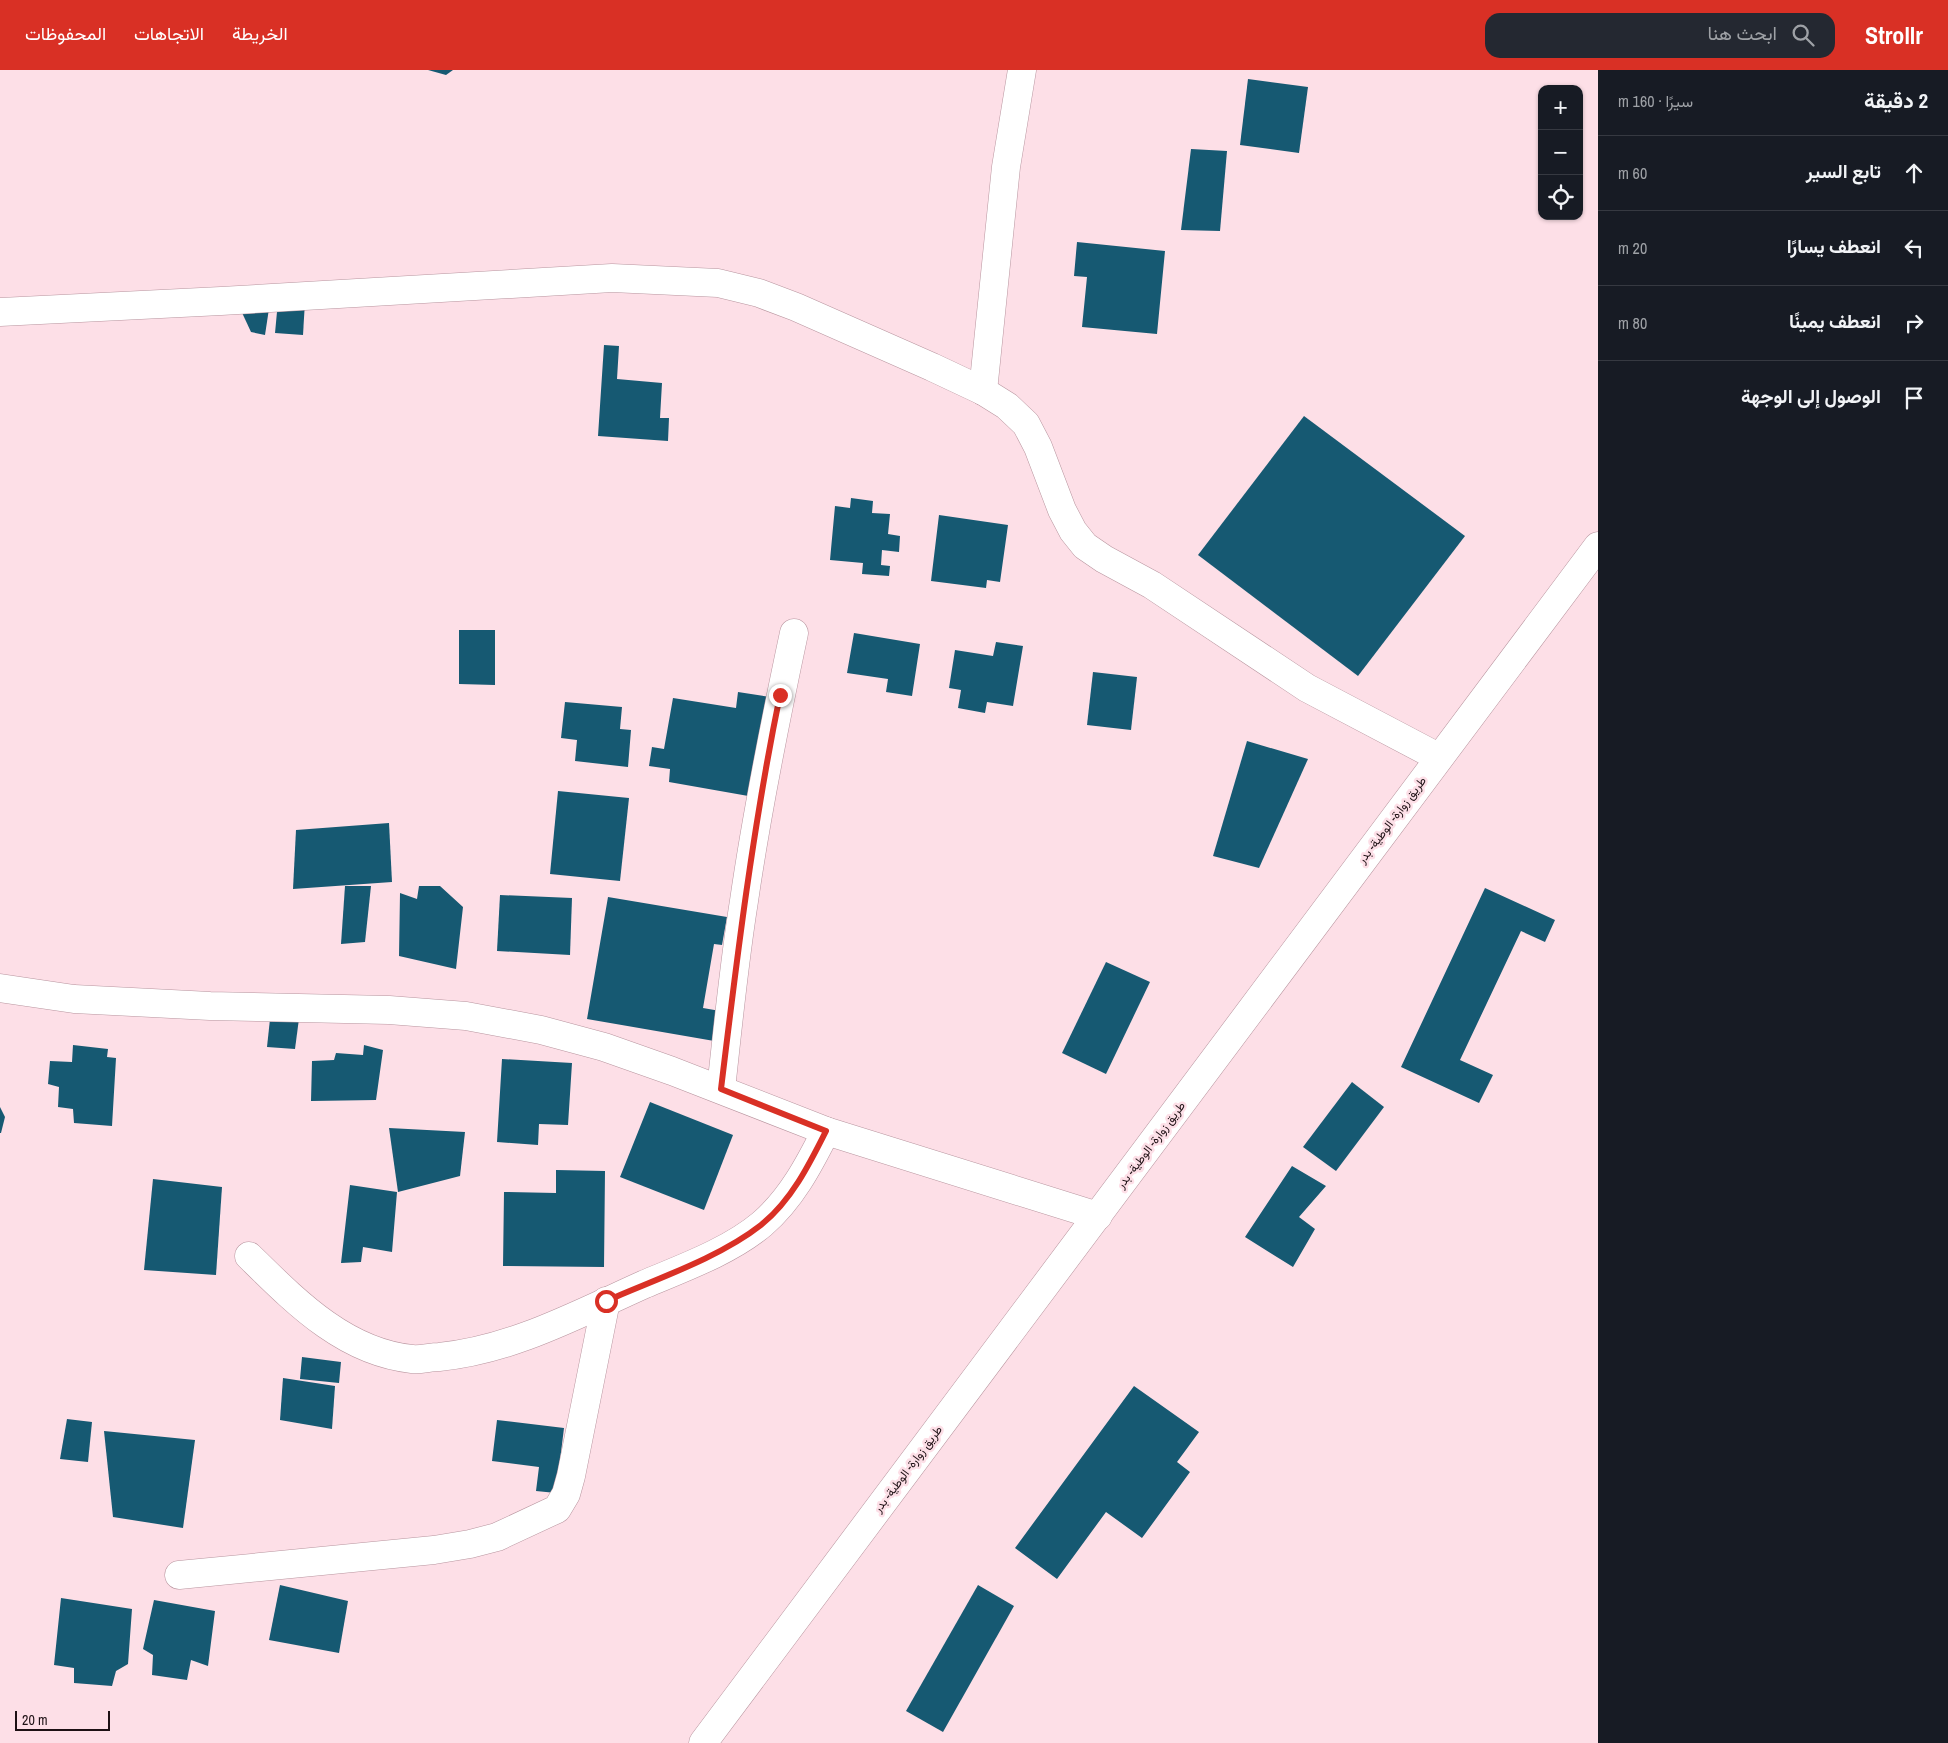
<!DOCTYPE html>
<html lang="ar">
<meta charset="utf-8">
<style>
:root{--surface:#171b24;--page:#242831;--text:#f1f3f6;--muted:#9ea1a6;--line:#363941;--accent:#d93025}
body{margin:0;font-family:"Archivo Narrow",Vazirmatn,sans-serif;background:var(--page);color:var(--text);direction:rtl}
.controls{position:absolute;right:15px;top:15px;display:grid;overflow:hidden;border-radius:10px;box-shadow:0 1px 4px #0004}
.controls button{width:45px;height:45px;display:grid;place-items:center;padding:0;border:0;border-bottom:1px solid var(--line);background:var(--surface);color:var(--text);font:25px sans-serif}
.scale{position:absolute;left:15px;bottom:12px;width:95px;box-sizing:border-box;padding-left:5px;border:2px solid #1d1014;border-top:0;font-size:14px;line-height:18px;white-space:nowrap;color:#1d1014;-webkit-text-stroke:4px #fddfe7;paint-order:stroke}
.stop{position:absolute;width:15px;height:15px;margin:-11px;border:4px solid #d93025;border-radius:50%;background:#fff}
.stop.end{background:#d93025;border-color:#fff;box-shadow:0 1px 5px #0008}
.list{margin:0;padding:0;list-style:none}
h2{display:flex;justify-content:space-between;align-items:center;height:65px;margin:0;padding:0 20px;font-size:21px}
h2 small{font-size:16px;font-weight:400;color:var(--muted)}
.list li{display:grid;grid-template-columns:32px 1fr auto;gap:15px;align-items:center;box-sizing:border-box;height:75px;padding:0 20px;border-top:1px solid var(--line)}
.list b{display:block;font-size:19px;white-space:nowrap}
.list em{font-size:16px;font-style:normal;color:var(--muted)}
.icon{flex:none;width:28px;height:28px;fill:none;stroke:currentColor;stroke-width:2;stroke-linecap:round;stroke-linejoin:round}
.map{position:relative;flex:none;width:1598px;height:1673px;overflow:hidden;direction:ltr}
header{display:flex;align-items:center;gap:30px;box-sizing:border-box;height:70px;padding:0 25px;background:var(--accent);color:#fff}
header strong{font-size:24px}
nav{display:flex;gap:28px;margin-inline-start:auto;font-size:18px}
.search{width:350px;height:45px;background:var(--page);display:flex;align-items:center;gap:12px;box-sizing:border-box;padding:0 18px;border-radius:15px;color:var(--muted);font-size:19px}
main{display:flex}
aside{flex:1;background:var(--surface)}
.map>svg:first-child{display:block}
.building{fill:#165972}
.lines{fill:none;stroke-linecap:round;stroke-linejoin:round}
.minor-casing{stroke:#b8959f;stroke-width:29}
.trunk-casing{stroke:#b8959f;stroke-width:29}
.minor{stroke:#fff;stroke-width:28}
.trunk{stroke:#fff;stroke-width:28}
.route{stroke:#d93025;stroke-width:6}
.labels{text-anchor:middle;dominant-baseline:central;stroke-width:5;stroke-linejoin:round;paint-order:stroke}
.street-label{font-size:12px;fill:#1d1014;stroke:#fddfe7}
</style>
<header>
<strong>Strollr</strong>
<div class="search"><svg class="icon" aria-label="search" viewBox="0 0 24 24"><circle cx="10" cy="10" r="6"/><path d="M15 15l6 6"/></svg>ابحث هنا</div>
<nav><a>الخريطة</a><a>الاتجاهات</a><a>المحفوظات</a></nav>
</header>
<main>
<aside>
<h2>2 دقيقة<small>سيرًا · 160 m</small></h2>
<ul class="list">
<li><svg class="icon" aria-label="ahead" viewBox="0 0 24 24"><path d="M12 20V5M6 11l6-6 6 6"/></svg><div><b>تابع السير</b></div><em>60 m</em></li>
<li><svg class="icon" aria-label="left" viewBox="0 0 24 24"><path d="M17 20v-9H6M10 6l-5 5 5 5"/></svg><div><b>انعطف يسارًا</b></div><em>20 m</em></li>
<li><svg class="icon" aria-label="right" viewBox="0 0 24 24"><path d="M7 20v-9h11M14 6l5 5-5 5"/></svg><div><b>انعطف يمينًا</b></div><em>80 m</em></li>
<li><svg class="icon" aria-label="arrive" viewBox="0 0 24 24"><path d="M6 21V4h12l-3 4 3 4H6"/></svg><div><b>الوصول إلى الوجهة</b></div></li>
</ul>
</aside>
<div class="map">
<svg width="1598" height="1673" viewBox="0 0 1598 1673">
<rect width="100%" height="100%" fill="#fddfe7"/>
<g class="building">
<polygon points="428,0 453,0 446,5"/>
<polygon points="1248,9 1308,17 1299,83 1240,75"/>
<polygon points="1191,79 1227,81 1220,161 1181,160"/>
<polygon points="1077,172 1165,181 1157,264 1082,257 1087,207 1074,206"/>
<polygon points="278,231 305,231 303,265 275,263"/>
<polygon points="270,232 265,265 251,262 238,234"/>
<polygon points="604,275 619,276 617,309 662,313 660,348 669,348 668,371 598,366"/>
<polygon points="1304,346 1465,466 1358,606 1198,485"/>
<polygon points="851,428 873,431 872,443 890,444 888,464 900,466 899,482 882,480 881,495 890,496 889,506 862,504 863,493 830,490 835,436 850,438"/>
<polygon points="939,445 1008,455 1000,512 987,510 986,518 931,511"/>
<polygon points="459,560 495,560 495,615 459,614"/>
<polygon points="854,563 920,574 912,626 886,622 888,609 847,603"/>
<polygon points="996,572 1023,576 1013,636 987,632 985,643 958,638 961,620 949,618 955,580 993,586"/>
<polygon points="1093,602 1137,607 1131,660 1087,655"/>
<polygon points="738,622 770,627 754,727 669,712 670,699 649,696 652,677 664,679 673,628 736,638"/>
<polygon points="565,632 622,637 620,659 631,660 628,697 575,691 577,670 561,668"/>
<polygon points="1247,671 1308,689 1259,798 1213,786"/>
<polygon points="558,721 629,728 620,811 550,804"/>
<polygon points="389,753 392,812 293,819 296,760"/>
<polygon points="345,816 371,816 365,872 341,874"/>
<polygon points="419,816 440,816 463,837 456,899 399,886 400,823 417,829"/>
<polygon points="1485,818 1555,850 1545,872 1521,861 1460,990 1493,1005 1479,1033 1401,997"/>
<polygon points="500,825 572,828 570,885 497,881"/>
<polygon points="608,827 727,847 722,875 714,874 703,938 726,942 720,972 587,949"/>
<polygon points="1106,892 1150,912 1106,1004 1062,983"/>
<polygon points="271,940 300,941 295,979 267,977"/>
<polygon points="73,975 108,979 107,987 116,988 112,1056 74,1053 73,1039 58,1037 59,1017 48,1014 50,991 72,992"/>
<polygon points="364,975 383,980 376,1030 311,1031 312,991 334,990 336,983 363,985"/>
<polygon points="502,989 572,993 568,1055 539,1054 538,1075 497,1072"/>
<polygon points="1352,1012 1384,1037 1336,1101 1303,1077"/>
<polygon points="650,1032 733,1065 704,1140 620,1107"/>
<polygon points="0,1037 5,1047 1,1063 0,1063"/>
<polygon points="389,1058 465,1062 460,1106 398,1122"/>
<polygon points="1292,1096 1326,1116 1299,1147 1315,1159 1293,1197 1245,1167"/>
<polygon points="556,1100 605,1101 604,1197 503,1196 504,1122 556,1123"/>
<polygon points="153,1109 222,1117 216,1205 144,1200"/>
<polygon points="350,1115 397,1122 392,1182 363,1177 361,1192 341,1193"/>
<polygon points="302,1287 341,1292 339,1313 300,1309"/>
<polygon points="283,1308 335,1316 332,1359 280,1350"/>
<polygon points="1134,1316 1199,1362 1177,1392 1190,1402 1142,1468 1106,1442 1057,1509 1015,1478"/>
<polygon points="67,1349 92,1352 88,1392 60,1389"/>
<polygon points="497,1350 564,1358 556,1423 536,1421 539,1397 492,1391"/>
<polygon points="104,1361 195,1370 183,1458 113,1447"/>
<polygon points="280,1515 348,1531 339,1583 269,1570"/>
<polygon points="978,1515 1014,1536 943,1662 906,1641"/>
<polygon points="61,1528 132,1539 128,1594 116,1601 112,1616 74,1613 74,1598 54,1595"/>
<polygon points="154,1530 215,1541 208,1596 191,1590 187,1610 152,1605 153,1585 143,1579"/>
</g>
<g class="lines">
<defs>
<g id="minor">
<polyline points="0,242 221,231 612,208 718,213 759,223 796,237 932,297 983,321 1007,336 1026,354 1038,377 1062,440 1073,461 1085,476 1104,489 1152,515 1307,618 1438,687"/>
<polyline points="983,321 1006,97 1022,0"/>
<polyline points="0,918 74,929 210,936 389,940 466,946 541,960 604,977 672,1001 826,1061 1098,1146"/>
<path d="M721,1019C728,956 734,893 744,831C757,741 775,652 794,563"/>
<path d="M249,1186C295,1231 344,1282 412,1289C421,1290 430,1287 439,1287C512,1280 578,1244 645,1214C683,1198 730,1181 762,1154C791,1129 809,1095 826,1061"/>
<polyline points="179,1505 434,1480 470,1474 497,1467 557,1439 566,1424 571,1406 606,1231"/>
</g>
<polyline id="trunk" points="703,1673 1598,476"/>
</defs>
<use href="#minor" class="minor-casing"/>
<use href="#trunk" class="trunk-casing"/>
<use href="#minor" class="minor"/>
<use href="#trunk" class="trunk"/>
</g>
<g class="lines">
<path class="route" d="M606,1231C656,1209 719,1188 761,1155C791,1131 809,1095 826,1061L721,1019C737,887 753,756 780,625"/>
</g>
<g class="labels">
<g class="street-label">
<text transform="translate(1392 750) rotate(-53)">طريق زوارة- الوطية- بدر</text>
<text transform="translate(1151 1075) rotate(-53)">طريق زوارة- الوطية- بدر</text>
<text transform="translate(908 1399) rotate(-53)">طريق زوارة- الوطية- بدر</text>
</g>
</g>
</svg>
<div class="controls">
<button>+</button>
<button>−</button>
<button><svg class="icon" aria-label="locate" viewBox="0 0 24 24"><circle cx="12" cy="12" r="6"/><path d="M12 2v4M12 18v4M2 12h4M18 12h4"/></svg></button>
</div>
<div class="scale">20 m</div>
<div class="stop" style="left:606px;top:1231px"></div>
<div class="stop end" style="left:780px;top:625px"></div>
</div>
</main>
